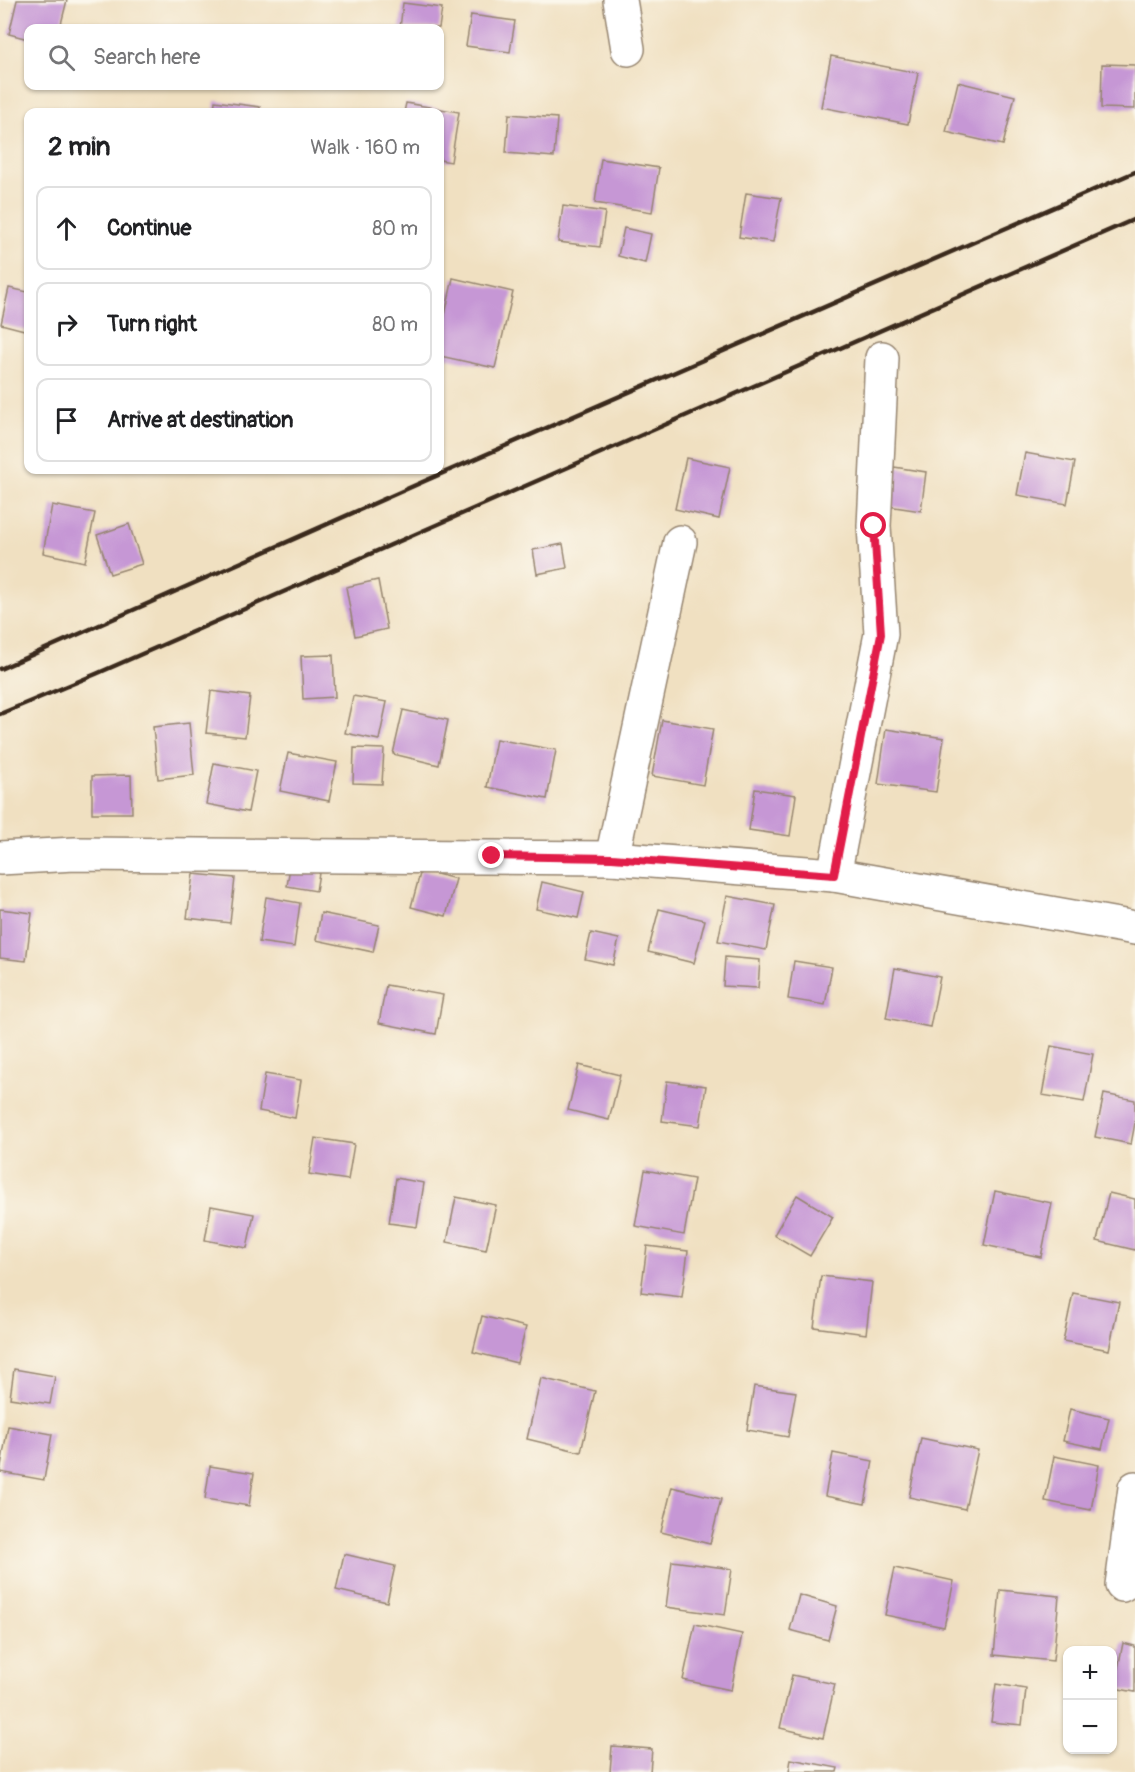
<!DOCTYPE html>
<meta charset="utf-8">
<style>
:root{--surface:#fff;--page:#f2f2f2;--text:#202124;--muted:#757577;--line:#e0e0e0}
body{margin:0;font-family:Pangolin,sans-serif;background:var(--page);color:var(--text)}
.controls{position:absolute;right:18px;bottom:18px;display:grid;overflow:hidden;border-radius:12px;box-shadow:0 2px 4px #0004}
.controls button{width:54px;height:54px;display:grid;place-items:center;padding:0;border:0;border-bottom:2px solid var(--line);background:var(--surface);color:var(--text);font:30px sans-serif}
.stop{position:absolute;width:18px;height:18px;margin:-14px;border:4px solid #e11d48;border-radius:50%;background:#fff}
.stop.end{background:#e11d48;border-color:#fff;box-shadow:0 2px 6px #0008}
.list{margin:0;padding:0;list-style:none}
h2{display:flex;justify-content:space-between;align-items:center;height:78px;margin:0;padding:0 24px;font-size:26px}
h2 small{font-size:20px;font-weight:400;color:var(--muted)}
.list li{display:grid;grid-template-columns:39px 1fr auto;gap:18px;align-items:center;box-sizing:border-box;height:84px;margin:0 12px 12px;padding:0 12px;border:2px solid var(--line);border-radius:12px}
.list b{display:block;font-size:22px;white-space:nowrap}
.list em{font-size:20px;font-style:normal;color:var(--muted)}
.icon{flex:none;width:33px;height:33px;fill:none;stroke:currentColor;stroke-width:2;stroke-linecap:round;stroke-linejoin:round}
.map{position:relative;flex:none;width:1135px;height:1772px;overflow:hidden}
.search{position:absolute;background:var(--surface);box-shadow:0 2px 4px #0004;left:24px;top:24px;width:420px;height:66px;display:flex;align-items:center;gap:15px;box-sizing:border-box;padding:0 21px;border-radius:12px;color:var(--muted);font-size:22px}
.panel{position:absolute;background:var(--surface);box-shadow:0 2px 4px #0004;left:24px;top:108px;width:420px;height:366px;border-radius:12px}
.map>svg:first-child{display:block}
.building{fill:#c697d5}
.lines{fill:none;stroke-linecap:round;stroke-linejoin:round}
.minor-casing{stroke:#968570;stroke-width:36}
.minor{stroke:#fff;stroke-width:33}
.rail{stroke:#3b2a1e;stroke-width:4.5}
.route{stroke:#e11d48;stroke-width:8}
</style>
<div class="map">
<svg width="1135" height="1772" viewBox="0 0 1135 1772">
<rect width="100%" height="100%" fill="#fbf7ec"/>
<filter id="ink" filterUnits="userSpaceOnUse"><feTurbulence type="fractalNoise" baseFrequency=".0167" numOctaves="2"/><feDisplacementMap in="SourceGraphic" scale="12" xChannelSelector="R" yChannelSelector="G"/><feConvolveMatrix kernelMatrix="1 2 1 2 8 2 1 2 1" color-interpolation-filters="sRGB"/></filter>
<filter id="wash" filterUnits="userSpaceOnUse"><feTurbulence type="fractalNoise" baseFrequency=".008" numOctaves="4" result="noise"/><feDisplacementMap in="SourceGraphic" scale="24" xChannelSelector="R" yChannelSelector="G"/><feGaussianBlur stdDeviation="1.35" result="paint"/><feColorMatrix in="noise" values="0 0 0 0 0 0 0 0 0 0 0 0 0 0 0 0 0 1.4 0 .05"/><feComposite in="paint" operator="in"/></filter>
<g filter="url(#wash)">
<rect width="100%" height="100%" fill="#f0e0c1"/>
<g id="blocks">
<g class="building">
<polygon points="17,0 67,0 60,28 28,28 28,39 9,34"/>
<polygon points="403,3 442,8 439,28 400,28"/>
<polygon points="471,15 515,21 510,52 466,46"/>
<polygon points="831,56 918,73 908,124 821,107"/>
<polygon points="1102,64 1135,65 1135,109 1101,108"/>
<polygon points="958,82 1015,96 1003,145 946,132"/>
<polygon points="215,101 260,107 260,112 214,112"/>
<polygon points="406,103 459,112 451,162 440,160 440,112 404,112"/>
<polygon points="509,114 557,118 554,157 506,153"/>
<polygon points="601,159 659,168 652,212 595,203"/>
<polygon points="746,193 781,198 773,242 739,237"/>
<polygon points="563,206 605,212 600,247 558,242"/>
<polygon points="624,228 651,234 645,263 618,256"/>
<polygon points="453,278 513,292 495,368 440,356 440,338"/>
<polygon points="9,288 28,292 28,331 1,324"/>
<polygon points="1025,453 1075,462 1067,504 1017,495"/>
<polygon points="686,458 730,467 719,519 675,509"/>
<polygon points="894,467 926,472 921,511 888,506"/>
<polygon points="52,505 95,513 85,562 43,553"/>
<polygon points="129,524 142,564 110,574 97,535"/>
<polygon points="563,544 567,568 537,574 533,550"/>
<polygon points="378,580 387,629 355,636 346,587"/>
<polygon points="333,655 335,697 303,699 301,656"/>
<polygon points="211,691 250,696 245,737 206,733"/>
<polygon points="353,696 387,702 379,740 345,733"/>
<polygon points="403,710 448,720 439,765 393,754"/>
<polygon points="662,720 713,729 703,785 652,776"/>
<polygon points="189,723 194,775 158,779 153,727"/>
<polygon points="886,729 944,738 936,792 878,784"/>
<polygon points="496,739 556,750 547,799 487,787"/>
<polygon points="354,748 384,749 382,784 353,783"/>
<polygon points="288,753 337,762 329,801 280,791"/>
<polygon points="214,763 256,771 248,812 206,804"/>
<polygon points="131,775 132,813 92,813 92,776"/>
<polygon points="755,789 796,795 790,836 749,830"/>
<polygon points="291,861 320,867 316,891 287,886"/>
<polygon points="421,870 456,879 446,916 411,907"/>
<polygon points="193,874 235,878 230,923 187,918"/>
<polygon points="542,882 584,892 578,918 536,909"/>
<polygon points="727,896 775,905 766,950 718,941"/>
<polygon points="266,897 300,903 294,947 259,942"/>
<polygon points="0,909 32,913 26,961 0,958"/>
<polygon points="659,909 705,920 694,963 648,952"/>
<polygon points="321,913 379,925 373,952 316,940"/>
<polygon points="591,933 619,939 613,965 585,959"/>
<polygon points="725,957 760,960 758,988 723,986"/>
<polygon points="794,961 832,967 825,1005 788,999"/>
<polygon points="895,968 940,977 930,1027 886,1018"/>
<polygon points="386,985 443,995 436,1034 379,1023"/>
<polygon points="1051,1046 1093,1054 1084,1102 1042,1095"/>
<polygon points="579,1065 620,1075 609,1120 568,1110"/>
<polygon points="265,1074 301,1080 295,1118 259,1111"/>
<polygon points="667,1081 706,1086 700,1126 662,1121"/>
<polygon points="1104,1094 1135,1100 1135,1123 1131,1144 1095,1137"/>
<polygon points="315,1138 354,1144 348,1180 309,1174"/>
<polygon points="645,1170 694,1179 684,1235 635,1226"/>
<polygon points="396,1178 424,1183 417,1227 389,1223"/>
<polygon points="995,1191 1052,1203 1041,1257 984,1245"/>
<polygon points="1109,1193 1135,1199 1135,1250 1097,1241"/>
<polygon points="797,1195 833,1217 810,1256 774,1235"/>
<polygon points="456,1197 496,1205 486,1250 447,1242"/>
<polygon points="211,1206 254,1214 247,1248 205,1240"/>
<polygon points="647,1246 688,1251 682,1297 641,1292"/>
<polygon points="821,1276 872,1282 866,1334 814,1327"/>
<polygon points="1073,1293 1119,1302 1109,1350 1063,1341"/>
<polygon points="482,1316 526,1327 517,1363 473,1352"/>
<polygon points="14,1369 55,1376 50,1404 10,1398"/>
<polygon points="541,1378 595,1391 581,1452 527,1439"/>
<polygon points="754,1386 796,1392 788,1437 747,1430"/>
<polygon points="1070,1409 1109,1418 1102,1449 1063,1441"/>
<polygon points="8,1426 52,1434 44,1480 0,1472"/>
<polygon points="921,1438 978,1450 965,1509 909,1497"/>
<polygon points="833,1453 873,1461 865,1504 825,1496"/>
<polygon points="1054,1456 1099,1465 1091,1510 1045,1501"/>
<polygon points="210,1466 254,1473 249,1506 205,1499"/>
<polygon points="672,1487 721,1499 710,1544 661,1532"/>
<polygon points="344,1554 395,1566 387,1602 336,1590"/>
<polygon points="672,1561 732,1569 725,1615 666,1607"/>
<polygon points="895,1568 954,1581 944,1627 885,1615"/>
<polygon points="1000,1590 1059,1596 1053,1661 994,1655"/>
<polygon points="799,1595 837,1606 828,1640 790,1630"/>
<polygon points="695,1624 742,1634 731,1690 683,1680"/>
<polygon points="1123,1643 1135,1646 1135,1692 1114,1688"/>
<polygon points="792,1675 835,1684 823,1738 780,1728"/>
<polygon points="996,1684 1026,1689 1022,1725 991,1722"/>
<polygon points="612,1746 652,1749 650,1772 610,1772"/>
<polygon points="791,1759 838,1768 837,1772 789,1772"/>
</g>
</g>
</g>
<g filter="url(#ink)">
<use href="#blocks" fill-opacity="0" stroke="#968570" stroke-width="1.5"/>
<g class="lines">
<defs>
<g id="minor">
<polyline points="620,0 628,49"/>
<polyline points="0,858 75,854 612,858 834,875 1135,928"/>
<polyline points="612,858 680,542"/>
<polyline points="834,875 881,634 874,526 882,358"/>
<polyline points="1122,1585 1135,1488"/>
</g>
</defs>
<use href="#minor" class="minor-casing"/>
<use href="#minor" class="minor"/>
<g class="rail">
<polyline points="0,669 427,480 1135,172"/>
<polyline points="0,714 96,674 1135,219"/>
</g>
</g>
</g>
<g class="lines" filter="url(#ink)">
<polyline class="route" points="492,856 612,858 834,875 881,634 874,526"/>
</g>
</svg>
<div class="controls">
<button>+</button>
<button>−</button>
</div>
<div class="stop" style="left:874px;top:526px"></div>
<div class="stop end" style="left:492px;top:856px"></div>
<div class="search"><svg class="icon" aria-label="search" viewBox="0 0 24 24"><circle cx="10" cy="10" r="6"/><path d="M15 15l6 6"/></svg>Search here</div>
<section class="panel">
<h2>2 min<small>Walk · 160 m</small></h2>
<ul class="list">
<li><svg class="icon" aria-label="ahead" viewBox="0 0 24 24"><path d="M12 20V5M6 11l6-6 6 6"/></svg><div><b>Continue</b></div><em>80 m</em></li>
<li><svg class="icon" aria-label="right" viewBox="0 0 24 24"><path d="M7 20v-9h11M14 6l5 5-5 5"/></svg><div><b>Turn right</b></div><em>80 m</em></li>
<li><svg class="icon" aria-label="arrive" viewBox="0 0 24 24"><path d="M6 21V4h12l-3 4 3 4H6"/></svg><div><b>Arrive at destination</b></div></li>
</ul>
</section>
</div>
